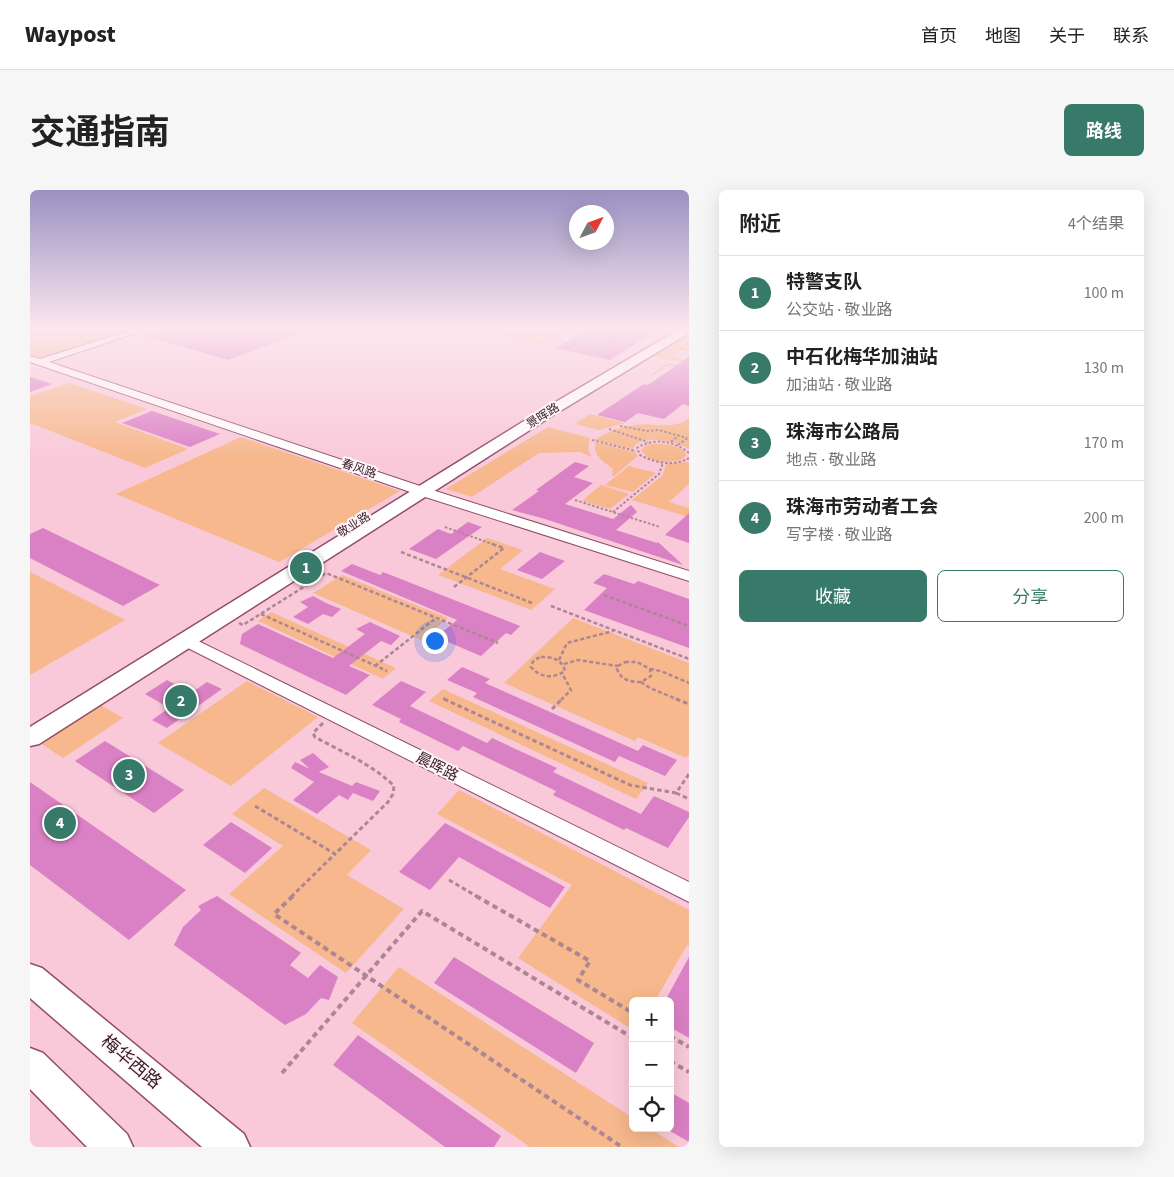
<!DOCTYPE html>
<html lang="zh">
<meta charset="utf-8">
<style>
:root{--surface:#fff;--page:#f6f6f6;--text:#222;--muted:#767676;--line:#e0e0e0;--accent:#387a6a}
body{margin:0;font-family:"Source Sans 3","Noto Sans SC",sans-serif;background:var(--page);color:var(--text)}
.controls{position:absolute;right:15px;bottom:15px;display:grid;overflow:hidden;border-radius:8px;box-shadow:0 5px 20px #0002}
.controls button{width:45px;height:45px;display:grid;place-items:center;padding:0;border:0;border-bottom:1px solid var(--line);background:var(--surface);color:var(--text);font:25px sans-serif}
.compass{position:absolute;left:539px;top:15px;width:45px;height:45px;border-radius:50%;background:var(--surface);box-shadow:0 5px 20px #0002;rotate:49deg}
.you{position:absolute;left:404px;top:450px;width:18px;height:18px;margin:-12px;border:4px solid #fff;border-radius:50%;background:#1a73e8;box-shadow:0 0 0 8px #1a73e833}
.badge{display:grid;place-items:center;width:32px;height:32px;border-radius:50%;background:var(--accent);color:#fff;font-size:16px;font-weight:700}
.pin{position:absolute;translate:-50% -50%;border:2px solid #fff;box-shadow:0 1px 5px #0006}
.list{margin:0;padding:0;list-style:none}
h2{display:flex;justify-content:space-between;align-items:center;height:65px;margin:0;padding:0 20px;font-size:21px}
h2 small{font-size:16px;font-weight:400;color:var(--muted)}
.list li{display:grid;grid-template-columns:32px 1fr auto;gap:15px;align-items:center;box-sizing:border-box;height:75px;padding:0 20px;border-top:1px solid var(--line)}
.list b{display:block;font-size:19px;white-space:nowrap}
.list p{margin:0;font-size:16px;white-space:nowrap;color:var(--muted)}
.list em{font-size:16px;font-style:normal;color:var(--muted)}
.actions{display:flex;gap:10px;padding:15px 20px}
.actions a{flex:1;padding:11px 0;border:1px solid var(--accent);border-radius:8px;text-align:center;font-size:18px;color:var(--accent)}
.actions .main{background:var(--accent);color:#fff}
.icon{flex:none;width:28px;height:28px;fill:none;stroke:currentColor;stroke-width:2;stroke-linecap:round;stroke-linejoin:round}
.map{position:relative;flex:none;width:659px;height:957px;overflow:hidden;border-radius:8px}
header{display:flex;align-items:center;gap:30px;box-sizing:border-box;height:70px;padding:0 25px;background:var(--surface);border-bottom:1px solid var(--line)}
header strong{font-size:24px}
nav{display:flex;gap:28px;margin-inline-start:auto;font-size:18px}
.intro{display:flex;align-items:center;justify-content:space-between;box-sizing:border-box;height:120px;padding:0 30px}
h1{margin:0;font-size:35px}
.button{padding:12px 22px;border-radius:8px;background:var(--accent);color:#fff;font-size:18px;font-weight:700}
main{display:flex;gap:30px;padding:0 30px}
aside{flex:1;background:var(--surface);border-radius:8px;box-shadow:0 5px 20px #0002}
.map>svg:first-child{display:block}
.green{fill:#f6b88c}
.building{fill:#da80c5}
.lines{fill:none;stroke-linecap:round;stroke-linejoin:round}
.minor-casing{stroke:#914d68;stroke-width:2}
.major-casing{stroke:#914d68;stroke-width:3}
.path-far4{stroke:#ae8593;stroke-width:1;stroke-dasharray:2 1;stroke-linecap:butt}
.path-far3{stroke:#ae8593;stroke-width:2;stroke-dasharray:2.5 2;stroke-linecap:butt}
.path-far2{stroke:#ae8593;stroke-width:2.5;stroke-dasharray:4 2.5;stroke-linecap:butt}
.path-far1{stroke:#ae8593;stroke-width:3;stroke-dasharray:4.5 3;stroke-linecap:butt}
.path{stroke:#ae8593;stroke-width:4;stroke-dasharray:5.5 4;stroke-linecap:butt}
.minor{fill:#fff;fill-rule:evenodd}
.major{fill:#fff;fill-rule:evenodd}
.labels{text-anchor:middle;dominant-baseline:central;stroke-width:4;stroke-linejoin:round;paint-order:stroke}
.far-street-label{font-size:12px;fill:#381b27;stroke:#fff7f9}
.street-label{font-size:15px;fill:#381b27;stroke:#fff7f9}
.near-street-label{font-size:18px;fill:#381b27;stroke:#fff7f9}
</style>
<header>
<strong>Waypost</strong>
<nav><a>首页</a><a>地图</a><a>关于</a><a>联系</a></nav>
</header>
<div class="intro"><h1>交通指南</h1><a class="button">路线</a></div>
<main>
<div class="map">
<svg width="659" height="957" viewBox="0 0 659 957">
<rect width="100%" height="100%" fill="#f9c9d9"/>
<g class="green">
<polygon points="0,137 114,137 14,169 0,164"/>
<polygon points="469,137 546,137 509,155 457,142"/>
<polygon points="657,144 659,145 659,162 652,160 643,167 659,171 659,174 622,166"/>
<polygon points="39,193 117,219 85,232 158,259 115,278 0,233 0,206"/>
<polygon points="560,224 595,233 569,240 545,234"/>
<path d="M659,228V259C648,251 608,243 603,259L564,250C577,242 590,237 605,235C624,232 643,241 659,228Z"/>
<polygon points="518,237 560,248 558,260 562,267 550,262 509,263 442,307 416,299"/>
<polygon points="211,247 370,301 249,372 86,304"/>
<path d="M565,252L605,262L608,266L584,286H582L583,279C573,271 563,266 565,252Z"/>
<path d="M622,254C634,253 647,254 656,263V266C645,276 618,273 611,260L616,255Z"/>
<polygon points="657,272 659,273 659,294 639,312 659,318 659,327 602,310 633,285 636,274"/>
<polygon points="599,276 626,283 603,302 575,295"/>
<polygon points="571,295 599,304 580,319 552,311"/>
<polygon points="457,348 493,360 470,379 525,399 501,420 408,385"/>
<polygon points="0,382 95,430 0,485"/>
<polygon points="312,385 418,428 391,450 283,403"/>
<polygon points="241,422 366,478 353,489 228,431"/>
<polygon points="543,428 659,473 659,564 656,568 608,547 605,551 474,493"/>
<polygon points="217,491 288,527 201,596 128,553"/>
<polygon points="413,499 618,593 606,609 399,511"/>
<polygon points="69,514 93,528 33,568 10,553"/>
<polygon points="234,598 341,660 317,685 374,719 316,783 199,704 253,656 202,624"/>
<polygon points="429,600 659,720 659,756 657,755 625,811 603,811 603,840 488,768 542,695 407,624"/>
<polygon points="369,777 603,928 603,938 619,938 649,957 500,957 322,833"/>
</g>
<g class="building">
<polygon points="142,137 284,137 284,138 198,170 115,146"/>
<polygon points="564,137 607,137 626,141 580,170 525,158"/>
<polygon points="659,167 659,216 653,214 634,229 608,223 595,232 567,225 614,194 618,195"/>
<polygon points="0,187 22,194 0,202"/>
<polygon points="122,221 190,244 160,257 92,233"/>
<polygon points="545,272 559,276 544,287 563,293 535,314 583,329 601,315 607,322 586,340 627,353 628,352 653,375 515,329 482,320 509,301 506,300"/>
<polygon points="659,323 659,353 635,345"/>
<polygon points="438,332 452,337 406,369 379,359 408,339 421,344"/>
<polygon points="13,338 130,395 93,416 0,368 0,344"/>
<polygon points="510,362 535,371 512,389 487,380"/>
<polygon points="322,374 350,385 353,382 490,436 481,445 476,443 451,466 406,447 427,430 311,381"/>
<polygon points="574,384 604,394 608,391 659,409 659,458 554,420 577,398 563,393"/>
<polygon points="283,406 296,413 311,419 302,427 293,424 278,434 263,427 278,417 270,412"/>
<polygon points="340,432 370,446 361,455 351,451 319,476 340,485 316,505 210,454 212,444 228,434 303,468 335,444 326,439"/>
<polygon points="432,477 460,489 455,493 608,561 613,555 647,570 635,586 589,566 585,572 443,507 447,503 417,490"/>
<polygon points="137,490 161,503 177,492 192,499 137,538 122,530 139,518 115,504"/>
<polygon points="371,491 396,502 380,516 457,553 462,548 527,578 523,582 611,624 624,606 659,622 659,627 638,658 596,638 594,640 523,605 526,601 433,556 428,561 369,532 371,529 342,515"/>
<polygon points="75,551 154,600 124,623 45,571"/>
<polygon points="283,563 299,577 289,582 322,596 326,592 350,601 343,611 323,603 318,610 309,605 287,624 263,610 284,592 261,578 265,572 280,579 270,570"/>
<polygon points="0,592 156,700 99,750 0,675"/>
<polygon points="201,632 242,658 215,683 173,655"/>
<polygon points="415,633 535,697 520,718 429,667 400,700 369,682"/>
<polygon points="187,706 271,763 260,775 278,788 290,775 308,787 299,810 291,808 276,824 255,835 144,755 153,737 171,720 168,716"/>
<polygon points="424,767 564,853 546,883 404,793"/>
<polygon points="659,767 659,848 640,837 640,811 635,811"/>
<polygon points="328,845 471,946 464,957 415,957 303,875"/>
<polygon points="640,902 659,913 659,952 640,941"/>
</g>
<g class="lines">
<defs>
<g id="minor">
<polygon points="111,137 124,137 19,172 399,299 659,381 659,391 389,305 0,172 0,166 10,169"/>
<polygon points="156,445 659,692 659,712 150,454 148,450 150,446"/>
</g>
<g id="major">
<polygon points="653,137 659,137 659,143 517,229 9,554 0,556 0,537 507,223"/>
<polygon points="0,774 12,778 214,944 220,957 172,957 0,808"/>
<polygon points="0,858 13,863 97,944 103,957 57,957 0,899"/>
</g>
</defs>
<use href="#minor" class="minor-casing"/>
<use href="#major" class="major-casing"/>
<g class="path-far4">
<polyline points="571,137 611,145"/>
<polyline points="625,137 632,138"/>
<polyline points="540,142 602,155"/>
<polyline points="524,150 588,164"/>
<polyline points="658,153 650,158 659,160"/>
<polyline points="622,185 638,174 659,179"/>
</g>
<g class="path-far3">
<polyline points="590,236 617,241 629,240 657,248"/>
<polyline points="579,239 618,252"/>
<polyline points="562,250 606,261"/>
<polyline points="641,252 649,245"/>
<polyline points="648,255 659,247"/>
<path d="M659,263C645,251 623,247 607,258L610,265C626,273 643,277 659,268"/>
<polyline points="545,310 630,337"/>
<polyline points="583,322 629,284 633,273"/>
<polyline points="415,337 465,355"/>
</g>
<g class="path-far2">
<polyline points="371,362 502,413"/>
<polyline points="424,397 474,358 462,354"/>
<polyline points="574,405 659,436"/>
<polyline points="521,416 659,469"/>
<polyline points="231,424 357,481"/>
<polyline points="209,433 213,435 296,383 468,453"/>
<path d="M511,467C522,467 532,469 535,481C523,489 511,488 501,477C502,471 505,469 511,467Z"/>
<polyline points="529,470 537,453 583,441"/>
<path d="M595,472H607L620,479L621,486L611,492C600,492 591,490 587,479L588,476Z"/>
<polyline points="534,474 548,470 588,476"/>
<polyline points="345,476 406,428"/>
<polyline points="620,479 631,481 659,493"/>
<polyline points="611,492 620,498 649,510"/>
<polyline points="413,508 417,510"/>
<polyline points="531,510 541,500 532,483"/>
</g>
<g class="path-far1">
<polyline points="414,509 600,595 646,603 659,584"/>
<polyline points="646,509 659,514"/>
<polyline points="522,519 532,509"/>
<polyline points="646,603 659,609"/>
<path d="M225,616L305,664L358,612L363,604L364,596C342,574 312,562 285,547L283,543L293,533"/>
<polyline points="419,690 448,707"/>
<polyline points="261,707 305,664"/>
</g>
<g class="path">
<polyline points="263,706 244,724 592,957"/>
<polyline points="446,706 560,771 548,790 603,823"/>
<polyline points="640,846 659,857"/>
<polyline points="640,871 659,882"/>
<polyline points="252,883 392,721 603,848"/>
</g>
<use href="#minor" class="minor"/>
<use href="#major" class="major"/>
</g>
<linearGradient id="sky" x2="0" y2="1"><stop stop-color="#9a91c2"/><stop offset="0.51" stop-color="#fce7ee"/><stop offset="1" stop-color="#fce7ee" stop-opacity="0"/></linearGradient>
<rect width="659" height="271" fill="url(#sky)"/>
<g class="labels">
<g class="far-street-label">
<text transform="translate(513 226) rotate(-32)">景晖路</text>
<text transform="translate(329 279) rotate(19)">春风路</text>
<text transform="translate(324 335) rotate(-32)">敬业路</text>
</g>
<g class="street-label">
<text transform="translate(407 577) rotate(27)">晨晖路</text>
</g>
<g class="near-street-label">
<text transform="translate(101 872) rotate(40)">梅华西路</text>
</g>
</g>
</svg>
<div class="controls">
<button>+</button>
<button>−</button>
<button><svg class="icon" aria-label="locate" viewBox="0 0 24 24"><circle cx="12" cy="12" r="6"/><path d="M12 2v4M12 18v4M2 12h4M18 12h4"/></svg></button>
</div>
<svg class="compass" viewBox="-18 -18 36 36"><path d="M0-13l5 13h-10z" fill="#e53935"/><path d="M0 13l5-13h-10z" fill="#767676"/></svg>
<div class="you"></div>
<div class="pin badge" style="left:276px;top:378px">1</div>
<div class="pin badge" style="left:151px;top:511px">2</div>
<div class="pin badge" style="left:99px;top:585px">3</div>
<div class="pin badge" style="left:30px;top:633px">4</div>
</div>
<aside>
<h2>附近<small>4个结果</small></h2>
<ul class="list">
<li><span class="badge">1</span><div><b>特警支队</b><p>公交站 · 敬业路</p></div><em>100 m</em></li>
<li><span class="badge">2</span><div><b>中石化梅华加油站</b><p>加油站 · 敬业路</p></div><em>130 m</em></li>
<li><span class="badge">3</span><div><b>珠海市公路局</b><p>地点 · 敬业路</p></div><em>170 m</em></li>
<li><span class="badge">4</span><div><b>珠海市劳动者工会</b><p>写字楼 · 敬业路</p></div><em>200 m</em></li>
</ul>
<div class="actions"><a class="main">收藏</a><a>分享</a></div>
</aside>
</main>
